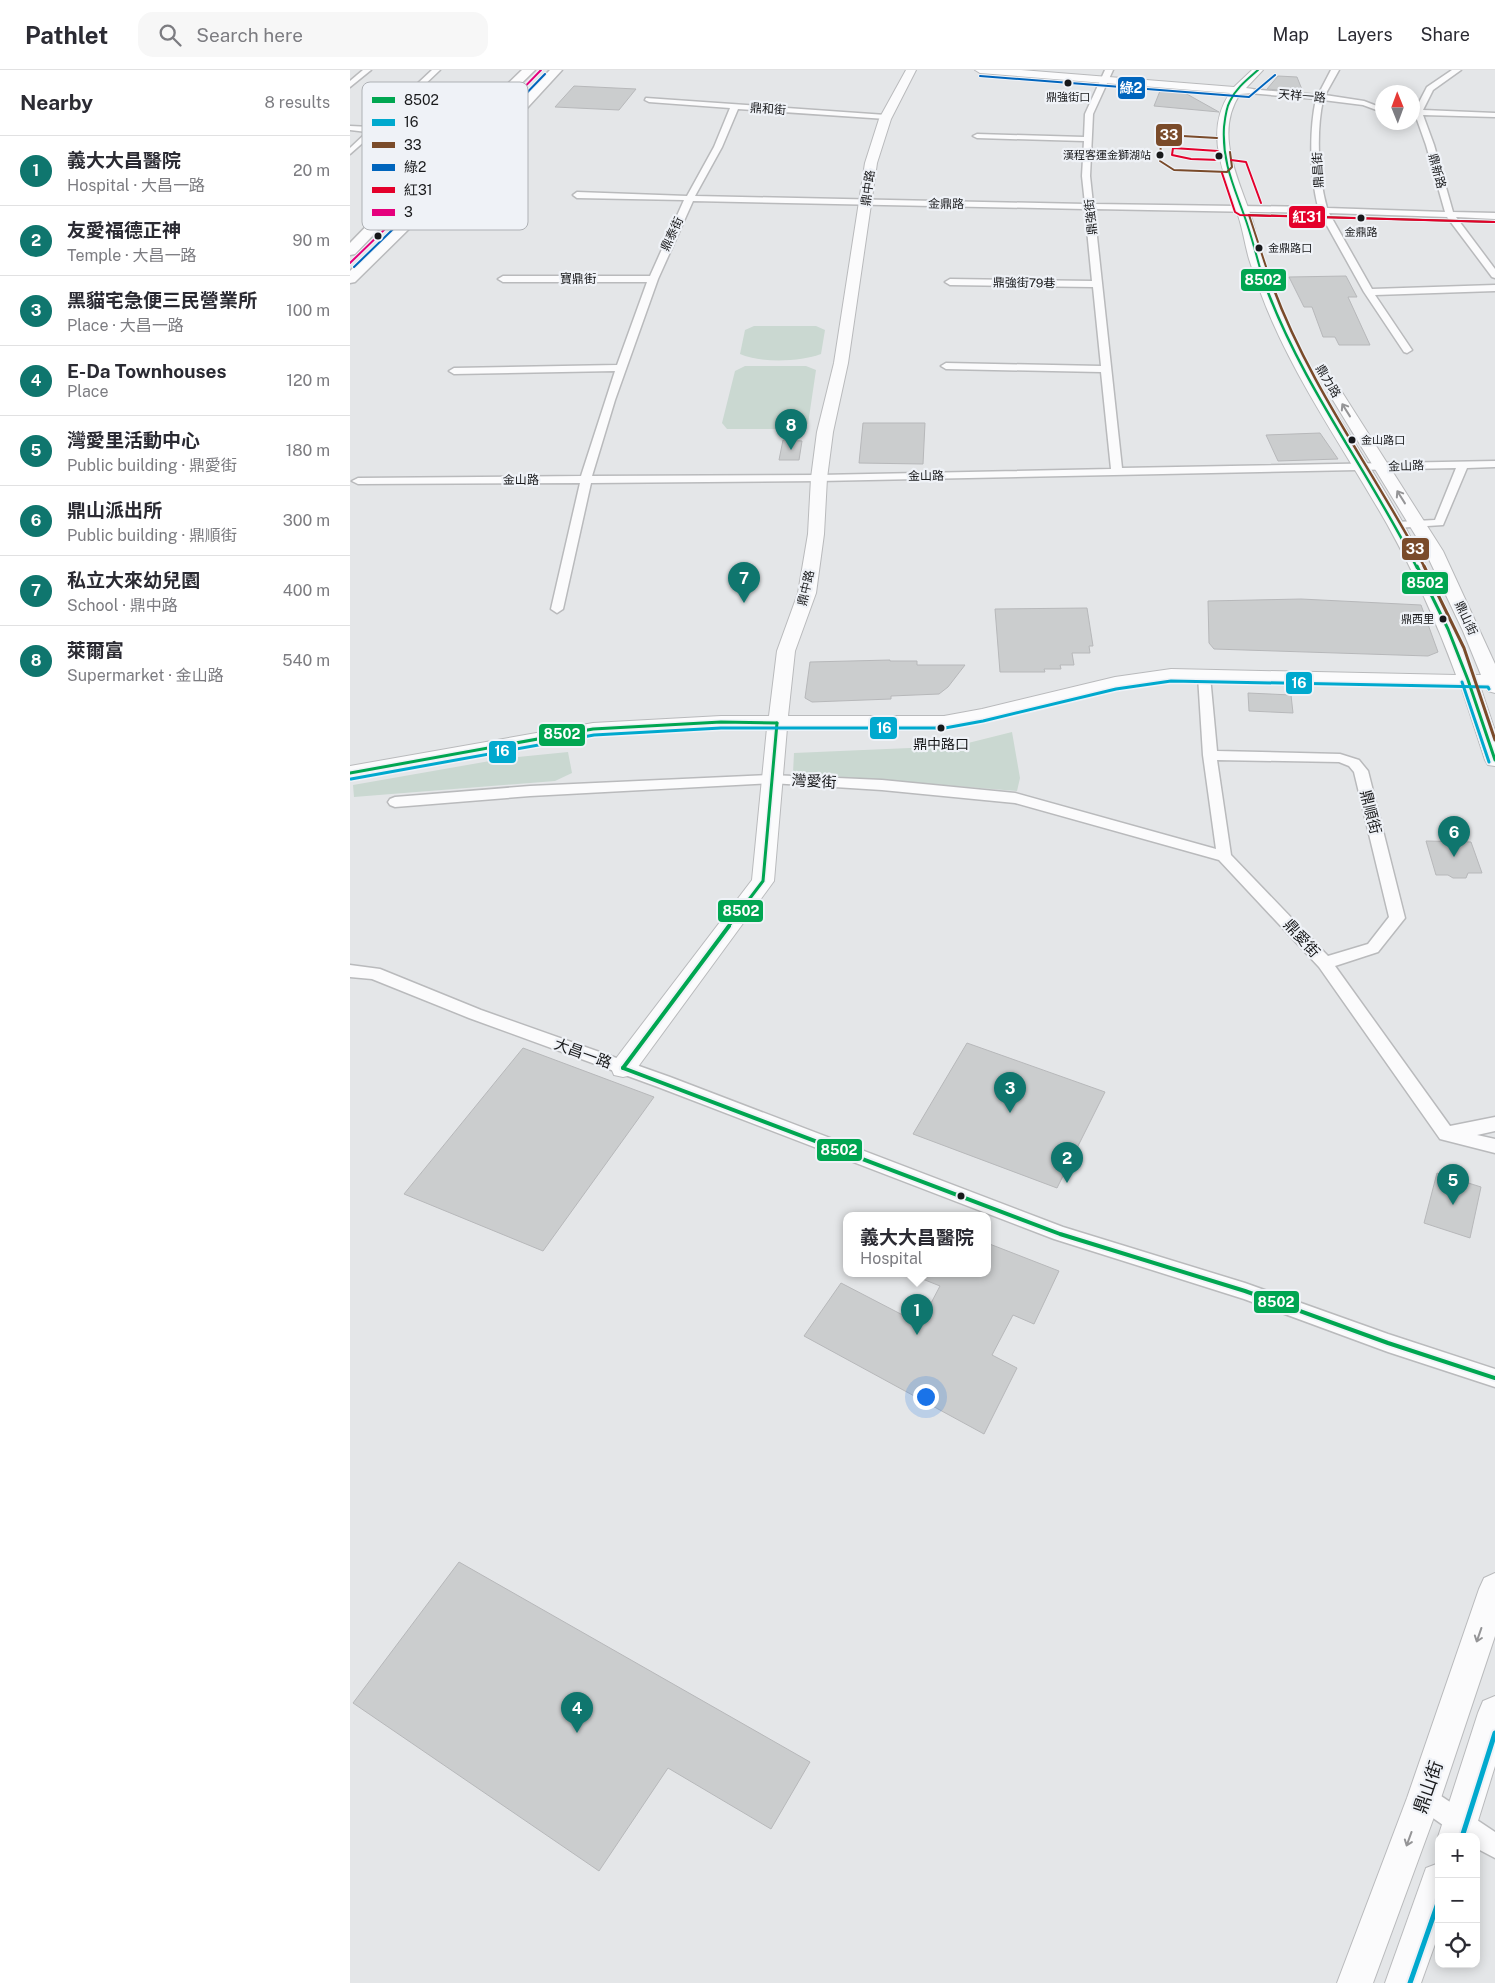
<!DOCTYPE html>
<meta charset="utf-8">
<style>
:root{--surface:#fff;--page:#f7f7f7;--text:#2b2b33;--muted:#7c7c81;--line:#e1e1e2;--accent:#0f766e}
body{margin:0;font-family:"Public Sans","Noto Sans TC",sans-serif;background:var(--page);color:var(--text)}
.controls{position:absolute;right:15px;bottom:15px;display:grid;overflow:hidden;border-radius:10px;box-shadow:0 2px 12px #0003}
.controls button{width:45px;height:45px;display:grid;place-items:center;padding:0;border:0;border-bottom:1px solid var(--line);background:var(--surface);color:var(--text);font:25px sans-serif}
.compass{position:absolute;left:1025px;top:15px;width:45px;height:45px;border-radius:50%;background:var(--surface);box-shadow:0 2px 12px #0003;rotate:359deg}
.you{position:absolute;left:575px;top:1326px;width:18px;height:18px;margin:-12px;border:4px solid #fff;border-radius:50%;background:#1a73e8;box-shadow:0 0 0 8px #1a73e833}
.badge{display:grid;place-items:center;width:32px;height:32px;border-radius:50%;background:var(--accent);color:#fff;font-size:16px;font-weight:700}
.pin{position:absolute;translate:-50% -41px;filter:drop-shadow(0 1px 2px #0008)}
.pin::after{content:'';position:absolute;top:26px;width:18px;height:15px;background:inherit;clip-path:polygon(0 0,100% 0,50% 100%)}
.popup{position:absolute;left:493px;top:1142px;width:148px;height:65px;box-sizing:border-box;display:grid;place-content:center;border-radius:10px;background:var(--surface);filter:drop-shadow(0 1px 4px #0005);font-size:16px;white-space:nowrap;color:var(--muted)}
.popup b{font-size:19px;color:var(--text)}
.popup::after{content:'';position:absolute;left:50%;top:100%;margin-left:-10px;border:10px solid transparent;border-top-color:var(--surface)}
.list{margin:0;padding:0;list-style:none}
h2{display:flex;justify-content:space-between;align-items:center;height:65px;margin:0;padding:0 20px;font-size:21px}
h2 small{font-size:16px;font-weight:400;color:var(--muted)}
.list li{display:grid;grid-template-columns:32px 1fr auto;gap:15px;align-items:center;box-sizing:border-box;height:70px;padding:0 20px;border-top:1px solid var(--line)}
.list b{display:block;font-size:19px;white-space:nowrap}
.list p{margin:0;font-size:16px;white-space:nowrap;color:var(--muted)}
.list em{font-size:16px;font-style:normal;color:var(--muted)}
.icon{flex:none;width:28px;height:28px;fill:none;stroke:currentColor;stroke-width:2;stroke-linecap:round;stroke-linejoin:round}
.map{position:relative;flex:none;width:1145px;height:1913px;overflow:hidden}
header{display:flex;align-items:center;gap:30px;box-sizing:border-box;height:70px;padding:0 25px;background:var(--surface);border-bottom:1px solid var(--line)}
header strong{font-size:24px}
nav{display:flex;gap:28px;margin-inline-start:auto;font-size:18px}
.search{width:350px;height:45px;background:var(--page);display:flex;align-items:center;gap:12px;box-sizing:border-box;padding:0 18px;border-radius:15px;color:var(--muted);font-size:19px}
main{display:flex}
aside{flex:1;background:var(--surface)}
.map>svg:first-child{display:block}
.green{fill:#cad8d1}
.building{fill:#cbcdce;stroke:#b7b8ba}
.lines{fill:none;stroke-linecap:round;stroke-linejoin:round}
.street-casing{stroke:#b9babc;stroke-width:3}
.secondary-casing{stroke:#b9babc;stroke-width:2}
.primary-casing{stroke:#b9babc;stroke-width:3}
.street{fill:#fbfbfc;fill-rule:evenodd}
.secondary{fill:#fbfbfc;fill-rule:evenodd}
.primary{fill:#fbfbfc;fill-rule:evenodd}
.bus-1-far3-casing{stroke:#eff2f7;stroke-width:4}
.bus-1-far2-casing{stroke:#eff2f7;stroke-width:5}
.bus-1-far1-casing{stroke:#eff2f7;stroke-width:6}
.bus-1-casing{stroke:#eff2f7;stroke-width:8}
.bus-2-far1-casing{stroke:#eff2f7;stroke-width:6}
.bus-2-casing{stroke:#eff2f7;stroke-width:9}
.bus-3-far2-casing{stroke:#eff2f7;stroke-width:4}
.bus-3-far1-casing{stroke:#eff2f7;stroke-width:5}
.bus-3-casing{stroke:#eff2f7;stroke-width:6}
.bus-4-casing{stroke:#eff2f7;stroke-width:4}
.bus-5-casing{stroke:#eff2f7;stroke-width:4}
.bus-6-casing{stroke:#eff2f7;stroke-width:4}
.bus-1-far3{stroke:#00a651;stroke-width:2}
.bus-1-far2{stroke:#00a651;stroke-width:2.5}
.bus-1-far1{stroke:#00a651;stroke-width:3}
.bus-1{stroke:#00a651;stroke-width:4}
.bus-2-far1{stroke:#00a9ce;stroke-width:3}
.bus-2{stroke:#00a9ce;stroke-width:5}
.bus-3-far2{stroke:#7a4b2a;stroke-width:2}
.bus-3-far1{stroke:#7a4b2a;stroke-width:2.5}
.bus-3{stroke:#7a4b2a;stroke-width:3}
.bus-4{stroke:#0065bd;stroke-width:2}
.bus-5{stroke:#e4002b;stroke-width:2}
.bus-6{stroke:#e5007d;stroke-width:2}
.oneway{stroke:#959597}
.bus-dot{fill:#18191b;stroke:#eff2f7;stroke-width:2}
.labels{text-anchor:middle;dominant-baseline:central;stroke-width:4.5;stroke-linejoin:round;paint-order:stroke}
.far-bus-label{font-size:11px;fill:#18191b;stroke:#eff2f7}
.far-street-label{font-size:12px;fill:#18191b;stroke:#eff2f7}
.bus-label{font-size:14px;fill:#18191b;stroke:#eff2f7}
.street-label{font-size:15px;fill:#18191b;stroke:#eff2f7}
.near-street-label{font-size:18px;fill:#18191b;stroke:#eff2f7}
.key{fill:#eff2f7;stroke:#aeb1b5;stroke-width:1}
.key-label{font-size:14px;fill:#18191b}
.line-badge{stroke:#eff2f7;stroke-width:2}
.badge-label{font-size:14px;text-anchor:middle;font-weight:bold;fill:#fff}
</style>
<header>
<strong>Pathlet</strong>
<div class="search"><svg class="icon" aria-label="search" viewBox="0 0 24 24"><circle cx="10" cy="10" r="6"/><path d="M15 15l6 6"/></svg>Search here</div>
<nav><a>Map</a><a>Layers</a><a>Share</a></nav>
</header>
<main>
<aside>
<h2>Nearby<small>8 results</small></h2>
<ul class="list">
<li><span class="badge">1</span><div><b>義大大昌醫院</b><p>Hospital · 大昌一路</p></div><em>20 m</em></li>
<li><span class="badge">2</span><div><b>友愛福德正神</b><p>Temple · 大昌一路</p></div><em>90 m</em></li>
<li><span class="badge">3</span><div><b>黑貓宅急便三民營業所</b><p>Place · 大昌一路</p></div><em>100 m</em></li>
<li><span class="badge">4</span><div><b>E-Da Townhouses</b><p>Place</p></div><em>120 m</em></li>
<li><span class="badge">5</span><div><b>灣愛里活動中心</b><p>Public building · 鼎愛街</p></div><em>180 m</em></li>
<li><span class="badge">6</span><div><b>鼎山派出所</b><p>Public building · 鼎順街</p></div><em>300 m</em></li>
<li><span class="badge">7</span><div><b>私立大來幼兒園</b><p>School · 鼎中路</p></div><em>400 m</em></li>
<li><span class="badge">8</span><div><b>萊爾富</b><p>Supermarket · 金山路</p></div><em>540 m</em></li>
</ul>
</aside>
<div class="map">
<svg width="1145" height="1913" viewBox="0 0 1145 1913">
<rect width="100%" height="100%" fill="#e4e6e8"/>
<g class="green">
<path d="M404,256H466L475,260L471,284C450,292 410,293 390,284L395,260Z"/>
<polygon points="395,296 456,296 466,300 458,354 442,359 377,359 372,353 385,301"/>
<polygon points="662,662 670,708 667,721 443,703 444,683 606,676"/>
<polygon points="218,682 222,703 205,711 4,727 3,715 157,688"/>
</g>
<g class="building">
<polygon points="928,6 947,7 953,22 917,19"/>
<polygon points="224,16 286,19 269,40 205,37"/>
<polygon points="810,21 835,23 869,42 804,36"/>
<polygon points="60,31 124,35 96,62 33,56"/>
<polygon points="996,206 1007,227 998,227 1020,275 989,275 985,267 973,267 962,237 954,237 939,207"/>
<polygon points="513,353 575,353 573,394 509,393"/>
<polygon points="970,363 988,389 928,391 916,365"/>
<polygon points="433,370 452,371 449,390 429,390"/>
<polygon points="951,529 1071,535 1088,582 1078,586 864,579 859,573 858,531"/>
<polygon points="737,538 743,576 739,576 740,583 722,583 724,595 710,595 711,599 694,599 695,602 650,602 645,539"/>
<polygon points="540,590 540,591 567,591 567,595 615,595 598,617 589,624 541,626 541,629 462,632 455,628 460,592"/>
<polygon points="898,623 941,625 943,643 899,641"/>
<polygon points="1076,771 1121,772 1132,803 1118,803 1116,808 1103,808 1098,805 1086,805"/>
<polygon points="617,973 755,1022 707,1118 563,1064"/>
<polygon points="173,978 304,1027 193,1181 54,1124"/>
<polygon points="1087,1103 1131,1117 1120,1168 1074,1153"/>
<polygon points="637,1173 709,1201 684,1254 663,1245 642,1285 667,1298 634,1364 454,1266 491,1213 570,1254 590,1216 560,1204 637,1204"/>
<polygon points="109,1492 460,1692 421,1759 318,1698 249,1801 3,1633"/>
</g>
<g class="lines">
<defs>
<g id="street">
<polygon points="13,0 21,0 0,17 0,11"/>
<polygon points="82,0 90,0 29,58 140,68 143,68 143,72 25,62 0,84 0,78 17,62 0,60 0,56 21,57"/>
<path d="M755,0H763L743,44L740,106L743,134L968,137C960,105 959,61 966,29L899,23L895,21L899,19L968,25L981,0H989L975,25L1014,31L1032,38V42L1013,35L973,30C966,62 968,106 977,138L1095,142L1076,75L1065,44H1062V40H1065L1077,17L1102,0H1111L1083,20L1073,40L1145,43V47L1073,45L1084,75L1103,142L1145,143V149L1106,147L1145,199V208L1142,207L1097,147L979,143L1022,219L1145,215V221L1025,225L1062,280L1057,283L1054,282L1014,222L970,143L744,139L772,398L1145,391V397L1117,398L1093,455L1046,458L1040,455L1046,452L1085,450L1106,398L469,411L241,413L213,539L207,543L201,539L230,413L8,414L2,411L8,408L231,406L265,301L104,304L99,301L104,298L267,295L297,212H153L148,209L153,206H300L334,130L227,128L223,125L227,122L337,126L364,77L380,38L299,32L295,30L296,28L536,45L540,47L536,49L388,39L372,77L345,126L735,134L732,106L734,71L627,68L623,66L627,64L734,67L735,44ZM343,131L735,139L742,211L600,209L595,212L600,215L743,217L751,296L596,293L591,296L596,299L751,302L761,399L469,405L242,406L265,330L308,209Z"/>
<path d="M854,602L860,606L867,681L990,684L1009,690L1018,701L1055,848L1028,882L985,896L1100,1056L1145,1047V1061L1127,1065L1145,1069V1083L1090,1069L969,897L869,790L665,733L532,720L421,713L180,726L45,737L40,735L38,732L40,729L45,727L180,716L421,705L532,710L665,723L866,779L853,685L848,606ZM867,690L989,692L999,696L1004,702L1039,847L1018,874L978,886L881,785Z"/>
<polygon points="0,895 30,899 131,940 320,1007 713,1157 895,1213 1038,1264 1145,1299 1145,1317 1038,1282 894,1229 704,1169 308,1017 119,948 22,909 0,907"/>
<polygon points="1074,1716 1082,1720 1145,1762 1145,1788 1126,1778 1126,1767 1110,1767 1066,1736 1062,1728 1066,1720"/>
</g>
<g id="secondary">
<path d="M556,0H566L541,49L527,93L498,293L483,362L477,408L474,464L466,523L445,581L438,646H594L632,639L765,607L821,599L1106,605C1087,553 1064,502 1037,454C999,387 954,323 923,253C914,233 906,211 899,189C895,175 893,160 888,145C875,106 853,62 880,23L630,3L625,0H671L884,17L902,0H913L896,18L903,19L904,21L903,23L890,24C864,63 888,107 901,146C906,160 908,175 912,190C919,211 927,233 937,253C969,324 1017,387 1054,455C1081,503 1105,554 1125,605H1131L1113,561L1075,481L978,322L980,319H990L1093,481L1145,594V623L1138,621L1135,617L1130,616L1145,661V696L1138,695L1135,690L1111,616L821,611L765,619L632,651L594,658H437L424,811L282,1005L273,1007L264,1005L261,998L264,991L402,810L417,658H371L243,665L0,710V696L243,653L371,646H419L427,581L448,523L458,464L461,408L467,362L484,293L515,93L529,49Z"/>
<polygon points="1145,1503 1145,1566 1091,1728 1023,1913 987,1913 1057,1728 1129,1519 1134,1508"/>
<polygon points="1145,1626 1145,1696 1123,1767 1089,1767 1089,1770 1088,1767 1128,1643 1133,1631"/>
<polygon points="1089,1793 1089,1863 1071,1913 1035,1913 1076,1798"/>
</g>
<g id="primary">
<polygon points="172,0 185,0 114,70 5,184 0,185 0,173 106,64"/>
<polygon points="200,0 212,0 133,86 5,212 0,213 0,201 123,80"/>
</g>
</defs>
<use href="#street" class="street-casing"/>
<use href="#secondary" class="secondary-casing"/>
<use href="#primary" class="primary-casing"/>
<use href="#street" class="street"/>
<use href="#secondary" class="secondary"/>
<use href="#primary" class="primary"/>
<defs>
<path id="bus-1-far3" d="M908,0C898,9 886,18 880,31C876,38 875,48 874,57C872,91 883,114 894,145C903,169 908,194 916,218"/>
<path id="bus-1-far2" d="M916,217C953,317 1020,403 1067,498"/>
<g id="bus-1-far1">
<polyline points="1067,496 1098,559 1118,610 1145,690"/>
<polyline points="0,703 243,659 371,652 427,653"/>
<polyline points="378,857 413,811 427,653"/>
</g>
<g id="bus-1">
<polyline points="273,998 710,1164 895,1221 1038,1273 1145,1308"/>
<polyline points="273,998 379,856"/>
</g>
<g id="bus-2-far1">
<polyline points="1112,612 1139,692"/>
<polyline points="1,709 244,665 371,658 595,658 633,651 766,619 821,611 1138,617 1139,619"/>
</g>
<g id="bus-2">
<polyline points="1112,1767 1145,1663"/>
<polyline points="1060,1913 1089,1830"/>
</g>
<g id="bus-3-far2">
<polyline points="867,68 815,65 811,70 810,91 824,100 877,102 882,97 880,82"/>
<polyline points="923,218 899,145 1145,152"/>
</g>
<path id="bus-3-far1" d="M923,217C960,317 1025,403 1075,498"/>
<polyline id="bus-3" points="1074,496 1114,578 1145,670"/>
<g id="bus-4">
<polyline points="630,6 899,27 925,5"/>
<polyline points="4,197 72,131 195,4"/>
</g>
<g id="bus-5">
<polygon points="823,78 868,81 869,90 841,89 822,85"/>
<polyline points="881,90 896,92 911,133"/>
<polyline points="872,103 885,142 890,145 1145,152"/>
</g>
<polyline id="bus-6" points="0,193 68,127 191,0"/>
</defs>
<use href="#bus-1-far3" class="bus-1-far3-casing"/>
<use href="#bus-1-far2" class="bus-1-far2-casing"/>
<use href="#bus-1-far1" class="bus-1-far1-casing"/>
<use href="#bus-1" class="bus-1-casing"/>
<use href="#bus-2-far1" class="bus-2-far1-casing"/>
<use href="#bus-2" class="bus-2-casing"/>
<use href="#bus-3-far2" class="bus-3-far2-casing"/>
<use href="#bus-3-far1" class="bus-3-far1-casing"/>
<use href="#bus-3" class="bus-3-casing"/>
<use href="#bus-4" class="bus-4-casing"/>
<use href="#bus-5" class="bus-5-casing"/>
<use href="#bus-6" class="bus-6-casing"/>
<use href="#bus-1-far3" class="bus-1-far3"/>
<use href="#bus-1-far2" class="bus-1-far2"/>
<use href="#bus-1-far1" class="bus-1-far1"/>
<use href="#bus-1" class="bus-1"/>
<use href="#bus-2-far1" class="bus-2-far1"/>
<use href="#bus-2" class="bus-2"/>
<use href="#bus-3-far2" class="bus-3-far2"/>
<use href="#bus-3-far1" class="bus-3-far1"/>
<use href="#bus-3" class="bus-3"/>
<use href="#bus-4" class="bus-4"/>
<use href="#bus-5" class="bus-5"/>
<use href="#bus-6" class="bus-6"/>
</g>
<defs><path id="oneway-shaft" d="M-6 0H5M1.5-3L5.5 0L1.5 3" fill="none" stroke-width="1.6" stroke-linecap="round" stroke-linejoin="round" transform="scale(1.25)"/></defs>
<g class="oneway">
<use href="#oneway-shaft" transform="translate(996 340) rotate(-122)"/>
<use href="#oneway-shaft" transform="translate(1051 427) rotate(-122)"/>
<use href="#oneway-shaft" transform="translate(1129 1565) rotate(109)"/>
<use href="#oneway-shaft" transform="translate(1059 1769) rotate(110)"/>
</g>
<g class="bus-dot">
<circle cx="718" cy="13" r="4.5"/>
<circle cx="810" cy="85" r="4.5"/>
<circle cx="869" cy="86" r="4.5"/>
<circle cx="1011" cy="148" r="4.5"/>
<circle cx="28" cy="166" r="4.5"/>
<circle cx="909" cy="178" r="4.5"/>
<circle cx="1002" cy="370" r="4.5"/>
<circle cx="1093" cy="549" r="4.5"/>
<circle cx="591" cy="658" r="4.5"/>
<circle cx="611" cy="1126" r="4.5"/>
</g>
<g class="labels">
<g class="far-bus-label">
<text x="718" y="27">鼎強街口</text>
<text x="801" y="85" text-anchor="end">漢程客運金獅湖站</text>
<text x="1011" y="162">金鼎路</text>
<text x="918" y="178" text-anchor="start">金鼎路口</text>
<text x="1011" y="370" text-anchor="start">金山路口</text>
<text x="1084" y="549" text-anchor="end">鼎西里</text>
</g>
<g class="far-street-label">
<text transform="translate(952 26) rotate(5)">天祥一路</text>
<text transform="translate(418 39) rotate(4)">鼎和街</text>
<text transform="translate(968 100) rotate(-93)">鼎昌街</text>
<text transform="translate(1087 101) rotate(75)">鼎新路</text>
<text transform="translate(518 118) rotate(-82)">鼎中路</text>
<text transform="translate(596 134) rotate(1)">金鼎路</text>
<text transform="translate(741 147) rotate(-96)">鼎強街</text>
<text transform="translate(322 164) rotate(-65)">鼎泰街</text>
<text x="228" y="209">寶鼎街</text>
<text transform="translate(674 213) rotate(1)">鼎強街79巷</text>
<text transform="translate(978 311) rotate(59)">鼎力路</text>
<text transform="translate(1056 396) rotate(-2)">金山路</text>
<text transform="translate(576 406) rotate(-1)">金山路</text>
<text x="171" y="410">金山路</text>
<text transform="translate(456 518) rotate(-77)">鼎中路</text>
<text transform="translate(1116 548) rotate(65)">鼎山街</text>
</g>
<g class="bus-label">
<text x="591" y="674">鼎中路口</text>
</g>
<g class="street-label">
<text transform="translate(464 711) rotate(3)">灣愛街</text>
<text transform="translate(1021 742) rotate(76)">鼎順街</text>
<text transform="translate(952 868) rotate(48)">鼎愛街</text>
<text transform="translate(233 983) rotate(20)">大昌一路</text>
</g>
<g class="near-street-label">
<text transform="translate(1078 1717) rotate(-71)">鼎山街</text>
</g>
</g>
<rect x="12" y="12" width="166" height="148" rx="8" class="key"/>
<rect x="22" y="27" width="23" height="6" fill="#00a651"/>
<rect x="22" y="49" width="23" height="7" fill="#00a9ce"/>
<rect x="22" y="72" width="23" height="6" fill="#7a4b2a"/>
<rect x="22" y="94" width="23" height="7" fill="#0065bd"/>
<rect x="22" y="117" width="23" height="6" fill="#e4002b"/>
<rect x="22" y="139" width="23" height="7" fill="#e5007d"/>
<g class="key-label">
<text x="54" y="35">8502</text>
<text x="54" y="57">16</text>
<text x="54" y="80">33</text>
<text x="54" y="102">綠2</text>
<text x="54" y="125">紅31</text>
<text x="54" y="147">3</text>
</g>
<g class="line-badge">
<rect x="767" y="6" width="29" height="24" rx="5" fill="#0065bd"/>
<rect x="805" y="53" width="28" height="24" rx="5" fill="#7a4b2a"/>
<rect x="938" y="135" width="38" height="24" rx="5" fill="#e4002b"/>
<rect x="890" y="198" width="47" height="24" rx="5" fill="#00a651"/>
<rect x="1051" y="467" width="29" height="24" rx="5" fill="#7a4b2a"/>
<rect x="1051" y="501" width="48" height="24" rx="5" fill="#00a651"/>
<rect x="935" y="601" width="28" height="24" rx="5" fill="#00a9ce"/>
<rect x="519" y="646" width="29" height="24" rx="5" fill="#00a9ce"/>
<rect x="188" y="653" width="48" height="24" rx="5" fill="#00a651"/>
<rect x="138" y="670" width="29" height="24" rx="5" fill="#00a9ce"/>
<rect x="367" y="829" width="47" height="24" rx="5" fill="#00a651"/>
<rect x="466" y="1068" width="47" height="24" rx="5" fill="#00a651"/>
<rect x="903" y="1220" width="47" height="24" rx="5" fill="#00a651"/>
</g>
<g class="badge-label">
<text x="781" y="23">綠2</text>
<text x="819" y="70">33</text>
<text x="957" y="152">紅31</text>
<text x="913" y="215">8502</text>
<text x="1065" y="484">33</text>
<text x="1075" y="518">8502</text>
<text x="949" y="618">16</text>
<text x="534" y="663">16</text>
<text x="212" y="669">8502</text>
<text x="152" y="686">16</text>
<text x="391" y="846">8502</text>
<text x="489" y="1085">8502</text>
<text x="926" y="1237">8502</text>
</g>
</svg>
<div class="controls">
<button>+</button>
<button>−</button>
<button><svg class="icon" aria-label="locate" viewBox="0 0 24 24"><circle cx="12" cy="12" r="6"/><path d="M12 2v4M12 18v4M2 12h4M18 12h4"/></svg></button>
</div>
<svg class="compass" viewBox="-18 -18 36 36"><path d="M0-13l5 13h-10z" fill="#e53935"/><path d="M0 13l5-13h-10z" fill="#7c7c81"/></svg>
<div class="you"></div>
<div class="pin badge" style="left:567px;top:1265px">1</div>
<div class="popup"><b>義大大昌醫院</b>Hospital</div>
<div class="pin badge" style="left:717px;top:1113px">2</div>
<div class="pin badge" style="left:660px;top:1043px">3</div>
<div class="pin badge" style="left:227px;top:1663px">4</div>
<div class="pin badge" style="left:1103px;top:1135px">5</div>
<div class="pin badge" style="left:1104px;top:787px">6</div>
<div class="pin badge" style="left:394px;top:533px">7</div>
<div class="pin badge" style="left:441px;top:380px">8</div>
</div>
</main>
